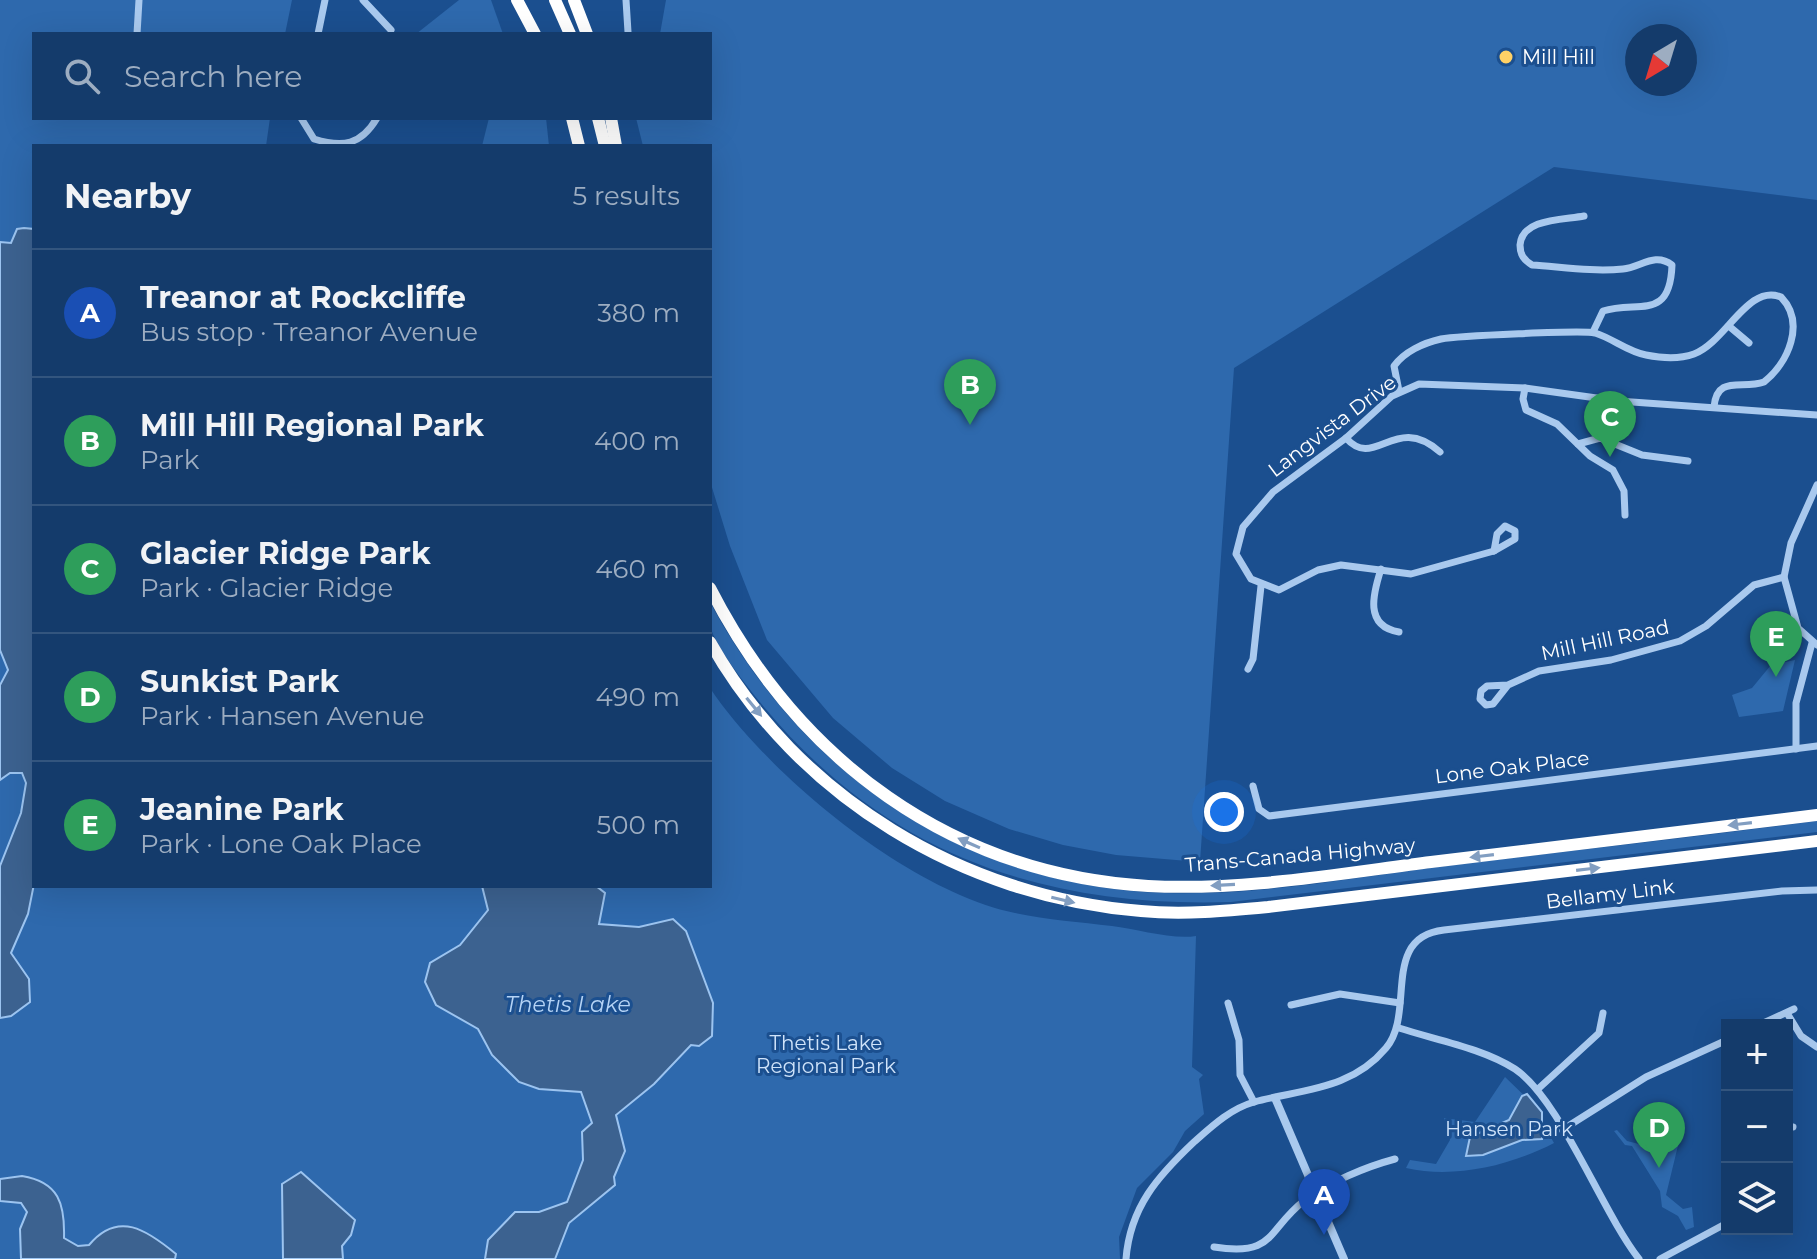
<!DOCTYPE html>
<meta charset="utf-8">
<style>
:root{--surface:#143b6b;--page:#214673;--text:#f1f3f6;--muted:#9dadc1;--line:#33557e;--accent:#e797bd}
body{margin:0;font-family:Montserrat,sans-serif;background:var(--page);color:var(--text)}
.controls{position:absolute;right:24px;bottom:24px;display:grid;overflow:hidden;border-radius:0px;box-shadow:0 8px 32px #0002}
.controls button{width:72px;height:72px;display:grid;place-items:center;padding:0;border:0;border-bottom:2px solid var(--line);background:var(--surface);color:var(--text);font:40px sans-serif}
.compass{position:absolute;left:1625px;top:24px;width:72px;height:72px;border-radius:50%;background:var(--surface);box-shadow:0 8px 32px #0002;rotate:218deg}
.you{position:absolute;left:1224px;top:812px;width:28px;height:28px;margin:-20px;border:6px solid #fff;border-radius:50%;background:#1a73e8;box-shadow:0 0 0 12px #1a73e833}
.badge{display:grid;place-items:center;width:52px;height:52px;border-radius:50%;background:var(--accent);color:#fff;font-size:26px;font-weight:700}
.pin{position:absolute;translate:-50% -66px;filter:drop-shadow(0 2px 4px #0008)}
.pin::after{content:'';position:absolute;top:42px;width:28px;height:24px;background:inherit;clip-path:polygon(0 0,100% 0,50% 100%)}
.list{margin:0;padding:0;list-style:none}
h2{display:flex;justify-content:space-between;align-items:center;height:104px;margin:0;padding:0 32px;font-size:34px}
h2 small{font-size:26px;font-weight:400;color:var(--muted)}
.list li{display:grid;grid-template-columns:52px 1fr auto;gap:24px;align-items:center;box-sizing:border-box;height:128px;padding:0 32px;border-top:2px solid var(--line)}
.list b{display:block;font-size:30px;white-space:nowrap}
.list p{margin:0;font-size:26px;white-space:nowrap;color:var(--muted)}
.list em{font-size:26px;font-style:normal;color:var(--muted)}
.icon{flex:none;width:44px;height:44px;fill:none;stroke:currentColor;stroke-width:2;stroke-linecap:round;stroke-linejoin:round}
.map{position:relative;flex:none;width:1817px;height:1259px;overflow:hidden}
.search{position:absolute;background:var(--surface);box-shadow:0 8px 32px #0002;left:32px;top:32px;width:680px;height:88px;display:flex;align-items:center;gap:20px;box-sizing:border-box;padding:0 28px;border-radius:0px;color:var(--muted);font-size:30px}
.panel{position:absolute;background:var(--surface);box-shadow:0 8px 32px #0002;left:32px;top:144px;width:680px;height:744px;border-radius:0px}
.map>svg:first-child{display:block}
.green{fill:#2e69ad;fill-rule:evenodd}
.water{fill:#3c6290;stroke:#9cc4f0;stroke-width:2}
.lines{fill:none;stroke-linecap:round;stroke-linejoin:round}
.minor{stroke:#a9c9ee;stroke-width:7}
.tertiary{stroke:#a9c9ee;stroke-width:8}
.motorway{stroke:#fff;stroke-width:12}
.oneway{fill:#829ec1}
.poi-dot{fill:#ffd166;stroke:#1b4f8f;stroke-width:3}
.labels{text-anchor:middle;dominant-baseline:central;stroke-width:6;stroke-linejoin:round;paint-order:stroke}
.poi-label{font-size:20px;fill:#fff;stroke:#1b4f8f;text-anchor:start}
.street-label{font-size:20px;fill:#fff;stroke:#1b4f8f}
.park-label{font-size:20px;fill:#cfe3fa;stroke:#1b4f8f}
.water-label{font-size:22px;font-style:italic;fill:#b5d3f5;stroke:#1b4f8f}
</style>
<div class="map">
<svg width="1817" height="1259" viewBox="0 0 1817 1259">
<rect width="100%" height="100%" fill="#1b4f8f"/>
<g class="green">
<path d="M0,0H292L285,34H34V118H270L266,146H34V886H710V688C769,776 909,891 1015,913C1047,920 1080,922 1112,926C1137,929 1173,940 1196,936L1192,1067L1203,1075L1199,1079L1204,1114L1185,1131L1173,1152L1137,1188L1119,1237L1120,1259H0Z"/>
<polygon points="459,0 491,0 503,34 416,34"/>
<path d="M666,0H1817V200L1554,167L1234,368L1200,862L1116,855L1063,845L1009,829L945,801L892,768L833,718L767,640L730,546L710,481V146H643L636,118H710V34H660ZM1637,36H1685V84H1637Z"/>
<polygon points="489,118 546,118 549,146 482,146"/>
<path d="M710,602C803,776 964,885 1163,893C1257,896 1352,878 1445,866C1569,851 1693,837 1817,821V832L1231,902C1044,908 887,855 764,707C748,687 717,650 710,626C708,619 710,609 710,602Z"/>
<polygon points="1795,660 1783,711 1739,717 1732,695 1752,688 1771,665"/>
<path d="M1505,1077L1531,1102L1554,1143C1510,1166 1454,1179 1406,1168L1410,1160L1436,1164L1450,1140L1444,1118L1475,1122Z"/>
<polygon points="1682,1129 1666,1195 1683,1209 1692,1207 1694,1227 1686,1230 1678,1216 1662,1207 1660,1191 1632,1146 1625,1145 1614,1131 1617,1130 1627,1141 1639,1144"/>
</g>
<g class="water">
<polygon points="24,228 34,229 34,884 28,914 11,953 29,979 30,1002 11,1016 0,1018 0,866 21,813 26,783 22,773 10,773 0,780 0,685 8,670 0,650 0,242 11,243 17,229"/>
<polygon points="482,886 596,886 605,893 599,924 639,927 673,919 686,931 713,1003 712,1036 699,1046 691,1045 654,1084 616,1115 625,1151 614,1177 615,1185 569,1223 555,1259 485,1259 488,1240 515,1212 539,1212 567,1202 583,1160 582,1132 592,1123 581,1092 539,1089 519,1082 492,1055 478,1029 436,1005 425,982 430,963 460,945 488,910"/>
<polygon points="1527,1094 1542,1112 1542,1139 1522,1140 1483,1155 1466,1156 1470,1137 1509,1120 1522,1096"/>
<polygon points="301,1172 355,1220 351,1235 342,1246 343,1259 283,1259 282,1184"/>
<path d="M22,1176C59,1182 65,1204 64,1238L78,1246L89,1245C118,1210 147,1230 176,1254L175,1259H21L20,1229L27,1212L21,1203L0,1201V1179Z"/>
</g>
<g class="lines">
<g class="minor">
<polyline points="363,0 391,30"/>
<polyline points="626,0 628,32"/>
<polyline points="137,34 139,0"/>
<polyline points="318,34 325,0"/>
<path d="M301,118L314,139C343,148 361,145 377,118"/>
<path d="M1584,216C1564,220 1522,218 1520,245C1520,255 1524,260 1532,265C1562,267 1593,272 1623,269C1641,267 1655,252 1672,265C1670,322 1638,300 1603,311L1593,332"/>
<polyline points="1730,327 1749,343"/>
<polyline points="1525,388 1523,399 1526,410 1557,424 1590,456 1613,470 1624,491 1625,515"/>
<path d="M1399,391L1394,366C1404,352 1423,343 1441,339C1456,336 1582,330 1595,333C1612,338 1628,352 1646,355C1661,358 1680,359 1694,354C1726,342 1748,283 1781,297C1806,323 1788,363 1764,382C1742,390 1717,374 1714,407"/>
<path d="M1346,438C1375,471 1395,412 1440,452"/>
<polyline points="1578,444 1600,438 1642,455 1688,461"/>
<polygon points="1505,526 1515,531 1515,539 1494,551 1497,534"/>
<polyline points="1494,551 1411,574 1341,565 1318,570 1279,590 1251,579 1236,554 1243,527 1273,492 1346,438 1392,396 1419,384 1525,388 1618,401 1817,415"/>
<path d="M1381,569C1373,594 1364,626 1399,632"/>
<polyline points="1784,577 1798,628 1817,645"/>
<polyline points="1248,669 1253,659 1261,586"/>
<polyline points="1508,685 1493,704 1486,705 1480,699 1481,691 1487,686 1508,685 1539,671 1611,660 1680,641 1706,626 1754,585 1784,577 1791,543 1817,485"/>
<polyline points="1796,749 1796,703 1812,643"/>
<polyline points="1253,786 1259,809 1269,816 1817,746"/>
<polyline points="1228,1003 1239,1040 1240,1075 1254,1102"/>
<polyline points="1291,1005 1340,994 1400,1003"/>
<polyline points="1787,1013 1801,1036 1817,1047"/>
<polyline points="1759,1025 1794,1009"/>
<path d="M1399,1028C1436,1040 1482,1048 1515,1069C1560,1099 1601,1210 1639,1259"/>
<polyline points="1538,1089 1599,1033 1603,1013"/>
<polyline points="1787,1126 1793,1127"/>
<polyline points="1562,1130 1646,1077 1727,1040"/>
<path d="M1214,1247C1276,1257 1266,1230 1305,1200C1330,1182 1365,1167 1395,1159"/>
<path d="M1126,1259C1130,1207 1158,1176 1194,1142C1212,1126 1230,1109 1254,1102C1303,1089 1351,1090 1386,1048C1416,1013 1380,937 1444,930L1782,891L1817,890"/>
<polyline points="1660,1259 1727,1223"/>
</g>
<polyline class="tertiary" points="1275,1098 1344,1259"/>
<g class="motorway">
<polyline points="517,0 535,34"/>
<polyline points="555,0 570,34"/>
<polyline points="574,0 587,34"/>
<polyline points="572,118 579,146"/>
<polyline points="598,118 605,146"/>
<polyline points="611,118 616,146"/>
<path d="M710,588C798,760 951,874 1148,886C1242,891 1337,874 1431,862C1559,847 1688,831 1817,815"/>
<path d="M710,642C798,798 964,897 1141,911C1183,915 1226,911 1268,907L1817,841"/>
</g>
</g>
<defs><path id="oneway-solid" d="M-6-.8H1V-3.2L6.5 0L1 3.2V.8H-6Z" transform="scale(2)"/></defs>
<g class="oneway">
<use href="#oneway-solid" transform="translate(754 707) rotate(51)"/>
<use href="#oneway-solid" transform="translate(1740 824) rotate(173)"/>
<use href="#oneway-solid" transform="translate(969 843) rotate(-156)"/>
<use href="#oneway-solid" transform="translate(1482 856) rotate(173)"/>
<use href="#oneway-solid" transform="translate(1588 869) rotate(-7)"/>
<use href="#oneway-solid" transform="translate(1223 885) rotate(177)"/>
<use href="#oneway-solid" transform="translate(1063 900) rotate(13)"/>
</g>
<circle class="poi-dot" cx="1506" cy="57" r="8"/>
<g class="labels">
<g class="poi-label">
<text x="1522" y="57">Mill Hill</text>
</g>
<g class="street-label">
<text transform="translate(1332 426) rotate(-37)">Langvista Drive</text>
<text transform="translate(1605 640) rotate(-12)">Mill Hill Road</text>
<text transform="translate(1512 767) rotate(-7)">Lone Oak Place</text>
<text transform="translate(1300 855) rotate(-5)">Trans-Canada Highway</text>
<text transform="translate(1610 894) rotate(-7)">Bellamy Link</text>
</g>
<g class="park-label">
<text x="826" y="1043">Thetis Lake<tspan x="826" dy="23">Regional Park</tspan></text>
<text x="1509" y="1129">Hansen Park</text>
</g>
<g class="water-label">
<text x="568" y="1004">Thetis Lake</text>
</g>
</g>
</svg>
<div class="controls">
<button>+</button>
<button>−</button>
<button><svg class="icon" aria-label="layers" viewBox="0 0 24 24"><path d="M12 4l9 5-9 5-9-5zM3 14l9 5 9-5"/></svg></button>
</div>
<svg class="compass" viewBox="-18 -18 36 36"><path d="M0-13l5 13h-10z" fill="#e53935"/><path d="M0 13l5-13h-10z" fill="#9dadc1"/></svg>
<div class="you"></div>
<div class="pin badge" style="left:1324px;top:1235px;background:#1a4fb4">A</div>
<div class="pin badge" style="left:970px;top:425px;background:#2e9e5b">B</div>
<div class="pin badge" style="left:1610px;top:457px;background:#2e9e5b">C</div>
<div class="pin badge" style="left:1659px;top:1168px;background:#2e9e5b">D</div>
<div class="pin badge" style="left:1776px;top:677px;background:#2e9e5b">E</div>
<div class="search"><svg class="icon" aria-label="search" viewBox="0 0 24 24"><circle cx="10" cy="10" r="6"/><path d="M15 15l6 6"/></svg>Search here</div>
<section class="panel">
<h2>Nearby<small>5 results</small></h2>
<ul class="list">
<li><span class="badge" style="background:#1a4fb4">A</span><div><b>Treanor at Rockcliffe</b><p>Bus stop · Treanor Avenue</p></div><em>380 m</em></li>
<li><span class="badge" style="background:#2e9e5b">B</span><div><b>Mill Hill Regional Park</b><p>Park</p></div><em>400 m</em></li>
<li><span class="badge" style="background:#2e9e5b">C</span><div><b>Glacier Ridge Park</b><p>Park · Glacier Ridge</p></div><em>460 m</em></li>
<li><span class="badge" style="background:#2e9e5b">D</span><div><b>Sunkist Park</b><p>Park · Hansen Avenue</p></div><em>490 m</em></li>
<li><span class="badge" style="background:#2e9e5b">E</span><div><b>Jeanine Park</b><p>Park · Lone Oak Place</p></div><em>500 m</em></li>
</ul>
</section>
</div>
